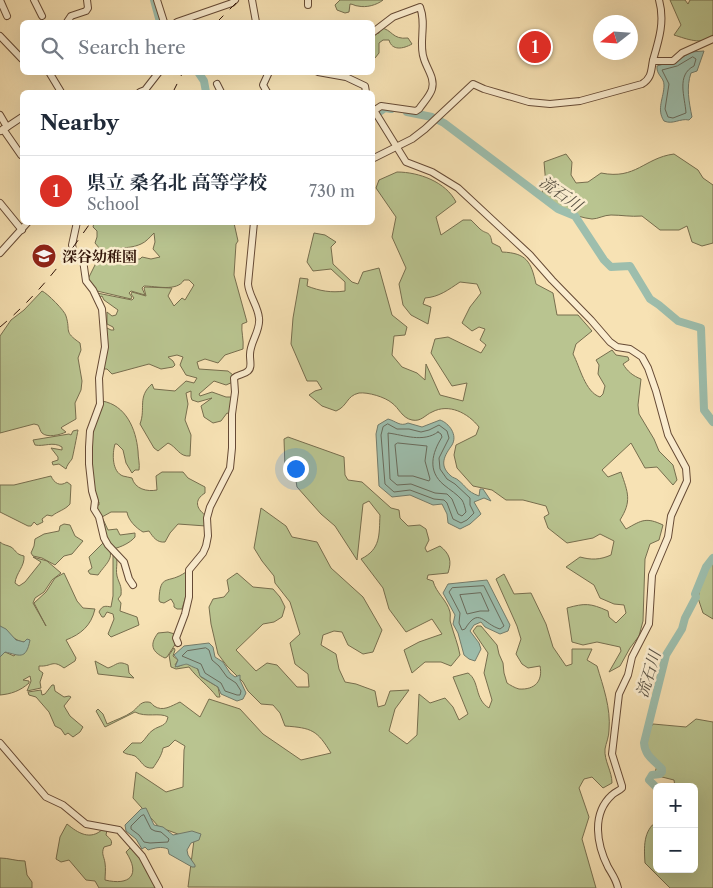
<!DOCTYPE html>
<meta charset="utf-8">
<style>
:root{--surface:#fff;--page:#f6f6f7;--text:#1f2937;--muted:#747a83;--line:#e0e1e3;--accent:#d93025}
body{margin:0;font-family:"Libre Caslon Text","Noto Serif JP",serif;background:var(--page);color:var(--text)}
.controls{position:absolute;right:15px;bottom:15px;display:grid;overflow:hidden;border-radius:8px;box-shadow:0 5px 20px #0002}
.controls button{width:45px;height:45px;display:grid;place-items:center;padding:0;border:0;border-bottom:1px solid var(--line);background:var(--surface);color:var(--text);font:25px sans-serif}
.compass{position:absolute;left:593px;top:15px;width:45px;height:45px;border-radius:50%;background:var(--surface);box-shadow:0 5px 20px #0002;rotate:253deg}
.you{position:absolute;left:295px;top:468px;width:18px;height:18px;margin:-12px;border:4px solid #fff;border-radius:50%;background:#1a73e8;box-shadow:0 0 0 8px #1a73e833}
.badge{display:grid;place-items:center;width:32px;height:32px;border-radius:50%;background:var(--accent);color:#fff;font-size:16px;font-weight:700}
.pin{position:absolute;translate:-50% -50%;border:2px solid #fff;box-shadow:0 1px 5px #0006}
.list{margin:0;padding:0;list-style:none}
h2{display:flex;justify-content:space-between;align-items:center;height:65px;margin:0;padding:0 20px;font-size:21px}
h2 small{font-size:16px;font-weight:400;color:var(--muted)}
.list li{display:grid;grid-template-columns:32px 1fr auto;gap:15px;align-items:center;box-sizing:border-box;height:70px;padding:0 20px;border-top:1px solid var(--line)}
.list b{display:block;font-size:19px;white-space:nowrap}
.list p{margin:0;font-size:16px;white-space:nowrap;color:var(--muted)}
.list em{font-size:16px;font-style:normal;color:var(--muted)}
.icon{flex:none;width:28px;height:28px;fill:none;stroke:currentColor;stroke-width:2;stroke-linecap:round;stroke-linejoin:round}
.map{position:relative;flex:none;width:713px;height:888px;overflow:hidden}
.search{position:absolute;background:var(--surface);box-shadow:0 5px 20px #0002;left:20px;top:20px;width:355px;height:55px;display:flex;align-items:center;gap:12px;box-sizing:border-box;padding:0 18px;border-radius:8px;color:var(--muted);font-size:19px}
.panel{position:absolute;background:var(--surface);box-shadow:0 5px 20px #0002;left:20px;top:90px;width:355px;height:135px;border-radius:8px}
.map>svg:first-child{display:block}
.green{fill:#b9c490;stroke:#776e4e}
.water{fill:#9dbead;stroke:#737c6c}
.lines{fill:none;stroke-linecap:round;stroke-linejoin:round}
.shore{stroke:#696b5c;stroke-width:1}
.river{stroke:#9dbead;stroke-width:8}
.minor-casing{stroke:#664a35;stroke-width:8}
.minor{stroke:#faecce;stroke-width:6}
.rail{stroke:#35180b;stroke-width:1;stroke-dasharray:9 9;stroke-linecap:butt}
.labels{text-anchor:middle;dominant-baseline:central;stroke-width:5;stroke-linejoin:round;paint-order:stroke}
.poi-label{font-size:15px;font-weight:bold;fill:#35180b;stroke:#faecce;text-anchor:start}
.water-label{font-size:16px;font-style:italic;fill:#595244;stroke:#faecce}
</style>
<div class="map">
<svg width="713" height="888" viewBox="0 0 713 888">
<rect width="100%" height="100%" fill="#f7e2b4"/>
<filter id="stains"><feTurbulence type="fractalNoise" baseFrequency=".004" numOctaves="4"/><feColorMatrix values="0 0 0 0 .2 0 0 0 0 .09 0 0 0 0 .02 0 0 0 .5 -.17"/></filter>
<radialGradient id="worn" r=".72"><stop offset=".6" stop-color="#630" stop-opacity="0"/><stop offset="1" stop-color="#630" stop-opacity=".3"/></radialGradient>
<g class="green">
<path d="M340,0H383C377,5 366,8 358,6C355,6 353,4 350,4L349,12L345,13L337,10L335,5Z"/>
<path d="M670,0H685L688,4L690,0H713V37C701,45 687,39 674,35L681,25Z"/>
<path d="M381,28C392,29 392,40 408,38L412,44C403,49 392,51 389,40H383L379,43V53L375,58H373V35L379,33Z"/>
<path d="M566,154L572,162L571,175L576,183L588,182L601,173C636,180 644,158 674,154L698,170L703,178L713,185V243L702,246L692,242L687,226L679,230H660L642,216C630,217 622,215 611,215C604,215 598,219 592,219C574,217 552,207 542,192L546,185L544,162Z"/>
<path d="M397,172C419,172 446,182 456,202L436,217L441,235L463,220H471C474,223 477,226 480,229C487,235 490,230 492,243L500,247L502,252C527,253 531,262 536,284L553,293L557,315H578L592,331L576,344L573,354C580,367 585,392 600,397L603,394L605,386L598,374L599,365L596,360L612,350L616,355L628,357L629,360L623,364C627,371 633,376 641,379L638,405L639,414L654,439L659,451L673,465L677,480L673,485L657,467L645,468L631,443L602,470L608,477L621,472C628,493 632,501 620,520L626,529C642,520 646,517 663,525L659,540L650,544L645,559L643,621L639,636L630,648L620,666L609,672L621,651L620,647L597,642L583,645L572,642L567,608C585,603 590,603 608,611L609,617L616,623L626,613L624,605L614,604L600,598L594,585L566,567L580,557C591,560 600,560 611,555L614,541L600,534L593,538L567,543L548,528L544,517L549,514L546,506L523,500H506L492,490L473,486L457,468L454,455L456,445L476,435L479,427C468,413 449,403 432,412C425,415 421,422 412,420C402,418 399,408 392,403C385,397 368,392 359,393C346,396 348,406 336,411L322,406L309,395L315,391L322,389L317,381H307L291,344L293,318L300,278L308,279L307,286C320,291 331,293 345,291V282L331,269L313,271L307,262L314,233L325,235L336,242L331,247L333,264L352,282L358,284L363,272L379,268L392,315L407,327L405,335L394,336L392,355L402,367L417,373L425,380L426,364L440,395L463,401L467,383L452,386L431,353L435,339L448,337L481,353L486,345L480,340L485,329L479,327L472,331L462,323L470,307L481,293L477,284L460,282C448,290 439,297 425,298L423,304L431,307L428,324L411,315L403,305L399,284L406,268L392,237L396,217L376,188L379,180Z"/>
<path d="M94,223H234L238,241L236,244L234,275L247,322L242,324C241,332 244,339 243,349L225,355L218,363L205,359L197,362L199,369L228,371L233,375V382L226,385L214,381L199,394L200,396L212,392L226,397H233L230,414L227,413L221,421L213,423L204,417L201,406L212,398L198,402L192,400L191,397V391L186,393L188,404L185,420L191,435L190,456C179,457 177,447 168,443L158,451L154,448L140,424C146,408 137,397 152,384L154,389L175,391L186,381L194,383L197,378L186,375L180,365L183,357L177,355L168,357L173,361L175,365L173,367L161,369L149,364L112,374L107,369H103L105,330L107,328L111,330H114L113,327L107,324V312L112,316L116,315L118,310L104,300L102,296L98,298L97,293L132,300L134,298L131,294L132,292L146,296L144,288L145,287L172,288L168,296L174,306L182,298L185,300L194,285L189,280H184C177,292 156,286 144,286L142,288L145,295L131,291L129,293L132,297L131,299L97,291L87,281L96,263L107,261L111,255L119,254L123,263L127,259H140L142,257L151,259L160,257L153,249L155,242L154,233C150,237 146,242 141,244C125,251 121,243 104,258L100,249L95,243L97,237V231L93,227Z"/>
<path d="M42,291C47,293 65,311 66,316C71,332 63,331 80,343L81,350L78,358L82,381L81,390L75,403L76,419L62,427L61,428L66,432C60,435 47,438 42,433C40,431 40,428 38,425L34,424L0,433V336L11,320L24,310Z"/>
<path d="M102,401C126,405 136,429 138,451C138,458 140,464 139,470H135L132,473L126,463L123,450L117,444H115C112,454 112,472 123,476C126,477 129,477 132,478C135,489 147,492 157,490L156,476L162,472H183L188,478L205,487V493C194,500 196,508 205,515L206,526L178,524L170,533L165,542C157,543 153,537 149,531L143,532C136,528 128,520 127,512H111L102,517L108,530L117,529L120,535L135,533V537C130,543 121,547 113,549L109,545L96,505H99V502L96,501L91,463V431Z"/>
<path d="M77,430H78C77,435 73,456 72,459C69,463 67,465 66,469L59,464L53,465L52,462L58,460V457L51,448L62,450V447C53,441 44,447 35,445L33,440L69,434L71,435L73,431Z"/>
<path d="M288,437L344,457L345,475L348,480L362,482L391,508L399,510L400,518L408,526L420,525L426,529L429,540L425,548L427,552L440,546C450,554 452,561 448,573L428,575L427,579L433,581C436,593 447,600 450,612C451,616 449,620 451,624C454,635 458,644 460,655L451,666L441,662H425L412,673L404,650L419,642L442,634L432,619L406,632L389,609L383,588L361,559C381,549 379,535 380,515L369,501L363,504L357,560L335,526L321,514L297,487L295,475L285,468L284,439Z"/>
<path d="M51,476C54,483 60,487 67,482L71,485L70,504C65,510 58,511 52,516L47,515L42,519L43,522L37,525L34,522L31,526H28L0,512V485H14Z"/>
<path d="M261,508L286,526L292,537L317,542L331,568L363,597L382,630L373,652L363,654L348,645L342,632L334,631L323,635L321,645L336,654L339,669L345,682L356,684L375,691L378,707L385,705L390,691L409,690L395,709L389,731L407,744L417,735L419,694L430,703L445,698L453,707L459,720L468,714L453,677L468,673C480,681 474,699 489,708L492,700L484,673L488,653L473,631L477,626H481L497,645L499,654L503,663L504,673L507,683C510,685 515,688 519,689C535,690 543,681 540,666L528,668L522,664L516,654L521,639L517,626L496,579L504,574L514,594L531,593L546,624L553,647L566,666L572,664V649H592L587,660L597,666C603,686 611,708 609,730C609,737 606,743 605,749C604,761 612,771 612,783L603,788L592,777L584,779L579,788L589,817L582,839L596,888L188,887L194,840L159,827L133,798L136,772L166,792L183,787L184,750L185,746L175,740L169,746L163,748C162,755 157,762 153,768C143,769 142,761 135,756C130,754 127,755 123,752L132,743H141C146,739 148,733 153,730C160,725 166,727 168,717C160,712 146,718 135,712L105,727L96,711L98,709L103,714L107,724C115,720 125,717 132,712C137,709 140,701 148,702C151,702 152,704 154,706C163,712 171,706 180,702L200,717L209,699L240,709L263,734L301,760L331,753C317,730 312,728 285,726L280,713L273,705L261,704L248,691L243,682L227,666L218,654L211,624L209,607L213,599L224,597L229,591L227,580L237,573L253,587L273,589L280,597L285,607L282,617L274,622L263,624L236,650L256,671L267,663L277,665L297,687H309L308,674L295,664L290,643L300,634L290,602L275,583L274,576L262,561L254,548Z"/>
<polygon points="64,524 70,525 75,536 83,541 72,554 64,556 55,565 42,558 33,556 31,553 34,546 35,539 44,534 59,531 60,526"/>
<path d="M0,542C3,545 7,545 11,547C17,551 15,554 24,556C25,566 16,573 15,583L19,586L25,582L41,562L33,557L47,561L61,573L52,580L44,592L35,598L33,603L46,626L34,603L46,592L55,578L64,573L77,601L83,608L95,609C91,626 81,634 66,640L76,658L75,661L64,668C52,659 52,667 39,666V670L43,673L40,682L41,688L27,691L31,681L30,676L23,680L29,681V683C20,691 11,694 0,695V657L5,652L14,656L24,642C14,641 8,632 0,626Z"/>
<path d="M103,543H105C117,557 107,562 98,575L90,574L88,571L92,568L89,557Z"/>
<path d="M113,551C120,559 115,567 117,576C119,584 122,585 121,595L118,599L121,603L120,611L137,617L139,625L111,637L108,634L114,619L113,614L107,612L104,617H102L99,612C102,605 106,606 111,607L113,596Z"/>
<polygon points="713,557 713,619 703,613 698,598 705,566"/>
<path d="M186,572L187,592L182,609H177L174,607V604L171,599L164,603L160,602L159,600C160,572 168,585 186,572Z"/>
<path d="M168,632L178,635V640L167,657L165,658C152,652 149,645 158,633Z"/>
<path d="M174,648L175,650L173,656L178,660L175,665L177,667L186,663L197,668L201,677L218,687L220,697H217C208,685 198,679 189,667L176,669L171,667L169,655Z"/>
<path d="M95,661L108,668C117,665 118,660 128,665L129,673L134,678L98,674Z"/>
<polygon points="52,685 54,685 55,691 64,697 69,696 71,697 64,706 70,716 83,727 80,732 73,737 68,733 65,735 61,729 55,726 49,712 36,697 29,695 28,692 41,690 42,695 45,694"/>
<path d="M696,719L713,722V888H670L645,863C644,847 643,831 657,821V869H694V787H675L674,780L654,775L658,763L646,753L647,733L653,724L686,727Z"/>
<path d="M67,824C78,833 90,841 103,829L107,830L106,835C109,838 113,840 111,845L104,847C101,854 104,856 105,863C106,869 105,875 105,880C130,886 141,875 126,852L131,847L139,855L158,888H99L95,881L86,880L69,860L61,862L56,859L60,837Z"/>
<path d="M0,858C9,858 15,861 25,861L27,875L32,882V888H0Z"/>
</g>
<g class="water">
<path d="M704,51L697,71L691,73C686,87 689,102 692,117L689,120C680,118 673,125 664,121C656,109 664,98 664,85C664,77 656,75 657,66L680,59L691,52Z"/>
<path d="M388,419C396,421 400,427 408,423L422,427L440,420C449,423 458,435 452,445C445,455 438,465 451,476C453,478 456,478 458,480C467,487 466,491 479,496L480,489H483L491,501L484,498L474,502L481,514L470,524L460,529L448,523L447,514L442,504L433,505L410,495L392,497L379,486L376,434L378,425Z"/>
<polygon points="487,580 510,625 508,631 500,634 485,627 481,622 474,625 470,631 479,643 481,649 475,661 469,659 464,655 458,633 453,624 455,615 443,593 448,584"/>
<path d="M0,626L6,629L16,640L24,642L27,639L30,640C26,661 19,655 5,652L0,657Z"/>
<path d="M209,643L213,647L215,657L223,662L230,673L235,677L240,675V680L246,693L243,699L237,701L221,694L218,687L200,676L198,669C182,663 192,663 175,667L178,660L174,655L184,646Z"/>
<path d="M146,808L154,825L163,827L173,835L192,831L201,834L199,840L191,843L187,850L188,855L195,865V867H192L169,854L168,849C161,846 155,848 148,850L145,847L142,849L136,839L126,831L125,825L141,809Z"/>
</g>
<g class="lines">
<g class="shore">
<path d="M693,57L696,59L694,66C676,75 685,97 686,113L673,118L668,117L665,109L669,84L662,70L677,66Z"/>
<polygon points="388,424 397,429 409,429 421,432 429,430 439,425 447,431 449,438 439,458 440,469 447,479 455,484 470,498 470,505 474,513 467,520 461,523 453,519 447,503 444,500 434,499 410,490 394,492 385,484 381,435 383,427"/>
<path d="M438,432L441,434L442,437C432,453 427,471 444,485C450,490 457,494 462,500C464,503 465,508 466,512L462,516L458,514L452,499L447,494L435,493L411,484L397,485L390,479L388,433C404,435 423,443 438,432Z"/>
<polygon points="398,443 427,446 425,461 430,479 429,481 413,476 398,476 395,445"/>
<path d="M484,586L504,626L500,629C483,624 479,606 465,629L462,630L459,623L460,613L449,592L452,588Z"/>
<polygon points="481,593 489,611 480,611 467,614 460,595"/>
<polygon points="206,648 209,650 212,660 219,666 227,677 236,683 241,691 240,695 237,695 225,691 221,683 205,673 201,664 182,656 187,651"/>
<polygon points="144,815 151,829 155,831 161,832 169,839 168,842 150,843 144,842 139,835 131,829 131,826 141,816"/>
</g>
<g class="river">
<polyline points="154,0 160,22"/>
<polyline points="198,72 204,81 206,92"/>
<polyline points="407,112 432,117 444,123 558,209 575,216 604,260 611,267 630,266 650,299 659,305 678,321 701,328 704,410 713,422"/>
<polyline points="372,117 385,108 391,109"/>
<path d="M657,788L649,780L652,775L660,774L662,772V769C654,760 645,756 644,743L666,655L682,629L685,618L696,597L695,594L706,567L713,558"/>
</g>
<defs>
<g id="minor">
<polyline points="0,0 7,16"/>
<polyline points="34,0 42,16"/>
<polyline points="157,0 164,22"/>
<polyline points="252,0 256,22"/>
<polyline points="308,0 308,5"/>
<polyline points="67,22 71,16 86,11 88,8 87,0"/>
<polyline points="177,22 232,3 235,0"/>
<path d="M372,33L393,17L420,7C427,25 418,43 424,59C427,69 435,78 432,89C430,96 423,103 419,109L416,111L381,106L372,112"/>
<polyline points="0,36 22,59"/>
<polyline points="653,61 673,61 682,53 713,39"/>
<polyline points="49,72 61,92"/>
<polyline points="318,72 346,77 365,86 366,92"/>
<polyline points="217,84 221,92"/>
<polyline points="140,92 145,90 159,72"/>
<polyline points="267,92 263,85 269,72"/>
<path d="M372,107L406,162L432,172L458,188L530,255L552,280L591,320L610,342L617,347L630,349L642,357L648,368L656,391L668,435L686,468L687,481L671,516L668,537L652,575L649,624L632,657L628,675L619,694L612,754L622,786V788C619,791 615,792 612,795C591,814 597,845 608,867C612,874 616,879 618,888"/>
<polyline points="0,115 7,127"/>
<polyline points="3,129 21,155"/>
<polyline points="1,131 22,117"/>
<path d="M372,159L412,139L425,129L473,84L484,89L529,102L550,104L580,101L642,84C652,78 651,70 653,60C659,40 665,21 659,0"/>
<polyline points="0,203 22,230"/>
<polyline points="77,222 72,245 74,253 83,260 86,281 93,290 102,309 105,347 99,378 100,404 90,431 89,447 89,464 92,491 95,501 94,509 99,517 104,538 108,545 124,562 129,579 133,585"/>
<polyline points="0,253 28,222"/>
<path d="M178,643L176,638L185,614L189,597V570L203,553L206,546L208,536L207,518L210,507L230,468L232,448V414L235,392L234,378C238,374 244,375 248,371C252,368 250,361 250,356C249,343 261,331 259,318C258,306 249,296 248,284L254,222"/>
<polyline points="0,743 46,797 63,805 86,824 119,830 142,856 159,888"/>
</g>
</defs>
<use href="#minor" class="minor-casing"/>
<use href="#minor" class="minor"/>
<g class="rail">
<polyline points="217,22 239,0"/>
<polyline points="173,92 183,72"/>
<path d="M0,327C36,297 64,261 91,222"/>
</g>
</g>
<defs>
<symbol id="school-disc" viewBox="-11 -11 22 22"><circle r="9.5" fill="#8f2418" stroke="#faecce"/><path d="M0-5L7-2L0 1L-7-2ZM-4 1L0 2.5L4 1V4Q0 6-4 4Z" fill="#fff"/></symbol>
</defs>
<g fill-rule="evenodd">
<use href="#school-disc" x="30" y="242" width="28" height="28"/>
</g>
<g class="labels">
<g class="poi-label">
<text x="62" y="256">深谷幼稚園</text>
</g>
<g class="water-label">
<text transform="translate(561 193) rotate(35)">流石川</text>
<text transform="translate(648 674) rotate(-73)">流石川</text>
</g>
</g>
<rect width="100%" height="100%" filter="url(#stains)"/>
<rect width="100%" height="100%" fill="url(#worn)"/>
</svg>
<div class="controls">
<button>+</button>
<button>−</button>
</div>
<svg class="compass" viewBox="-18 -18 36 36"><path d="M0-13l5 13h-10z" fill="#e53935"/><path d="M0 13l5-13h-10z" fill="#747a83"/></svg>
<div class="you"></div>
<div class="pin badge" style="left:535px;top:47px">1</div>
<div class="search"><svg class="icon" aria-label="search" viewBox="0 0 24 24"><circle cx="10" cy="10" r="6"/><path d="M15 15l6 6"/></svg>Search here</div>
<section class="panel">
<h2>Nearby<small></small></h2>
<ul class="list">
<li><span class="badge">1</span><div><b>県立 桑名北 高等学校</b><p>School</p></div><em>730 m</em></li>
</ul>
</section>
</div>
